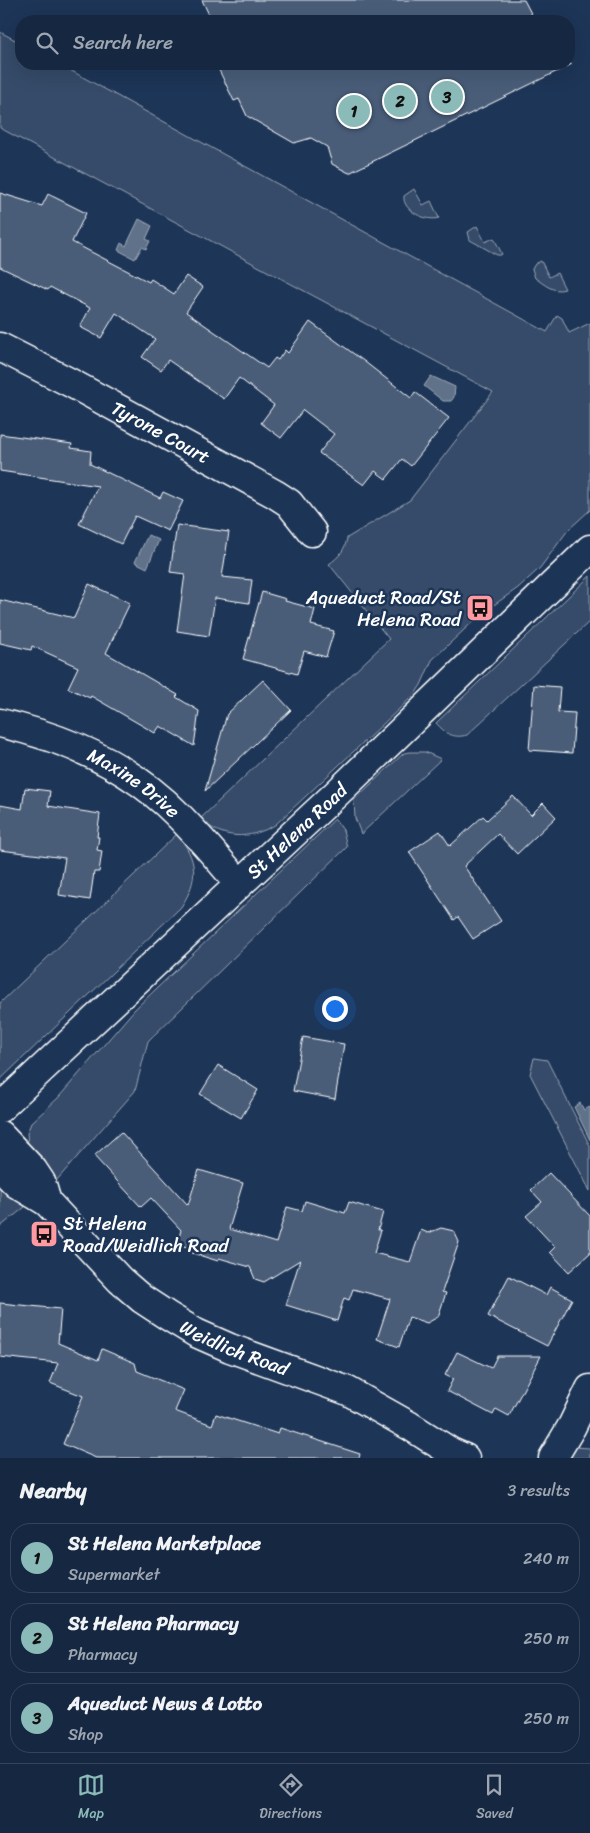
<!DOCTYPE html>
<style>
:root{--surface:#162841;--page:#1f3048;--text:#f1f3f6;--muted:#9ea6b1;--line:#35445a;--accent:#8bbbb9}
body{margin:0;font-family:Sriracha,sans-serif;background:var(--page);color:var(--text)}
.you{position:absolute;left:334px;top:1008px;width:18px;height:18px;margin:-12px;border:4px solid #fff;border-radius:50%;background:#1a73e8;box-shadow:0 0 0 8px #1a73e833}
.badge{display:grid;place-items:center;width:32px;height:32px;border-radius:50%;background:var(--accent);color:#111;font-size:16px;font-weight:700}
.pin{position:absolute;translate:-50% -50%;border:2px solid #fff;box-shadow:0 1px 5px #0006}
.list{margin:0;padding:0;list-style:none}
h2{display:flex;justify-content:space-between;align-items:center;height:65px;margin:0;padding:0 20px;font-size:21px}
h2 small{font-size:16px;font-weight:400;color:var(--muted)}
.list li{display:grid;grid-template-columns:32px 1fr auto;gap:15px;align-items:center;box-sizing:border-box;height:70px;margin:0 10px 10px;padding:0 10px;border:1px solid var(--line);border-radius:20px}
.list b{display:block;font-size:19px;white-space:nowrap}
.list p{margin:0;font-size:16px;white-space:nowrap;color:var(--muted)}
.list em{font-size:16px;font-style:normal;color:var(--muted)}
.icon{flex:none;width:28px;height:28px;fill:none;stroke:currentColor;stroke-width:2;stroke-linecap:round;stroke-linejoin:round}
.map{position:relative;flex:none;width:590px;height:1458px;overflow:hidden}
.search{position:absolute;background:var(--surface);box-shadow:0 5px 20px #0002;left:15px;right:15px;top:15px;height:55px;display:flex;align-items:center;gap:12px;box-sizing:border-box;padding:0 18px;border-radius:20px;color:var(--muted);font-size:19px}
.sheet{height:305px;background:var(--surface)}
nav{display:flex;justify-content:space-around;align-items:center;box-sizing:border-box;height:70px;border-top:1px solid var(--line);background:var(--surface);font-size:14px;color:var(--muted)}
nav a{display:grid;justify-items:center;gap:2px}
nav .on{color:var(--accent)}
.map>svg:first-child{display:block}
.green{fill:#364b69;stroke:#9aa5b4}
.water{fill:#617289;stroke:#a0aab8}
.building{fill:#4a5d79;stroke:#fff}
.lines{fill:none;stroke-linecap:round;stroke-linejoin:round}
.minor-casing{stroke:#fff;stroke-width:31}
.major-casing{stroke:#fff;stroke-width:31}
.minor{stroke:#1d3557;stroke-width:28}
.major{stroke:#1d3557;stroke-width:28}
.labels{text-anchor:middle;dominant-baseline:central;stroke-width:5;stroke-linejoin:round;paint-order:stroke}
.street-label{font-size:19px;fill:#fff;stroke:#1d3557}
.poi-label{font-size:19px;fill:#fff;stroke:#1d3557;text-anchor:end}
</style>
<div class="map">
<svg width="590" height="1458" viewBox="0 0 590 1458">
<rect width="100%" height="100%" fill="#1d3557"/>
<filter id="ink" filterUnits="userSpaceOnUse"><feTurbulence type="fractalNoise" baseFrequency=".02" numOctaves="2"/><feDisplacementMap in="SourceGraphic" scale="10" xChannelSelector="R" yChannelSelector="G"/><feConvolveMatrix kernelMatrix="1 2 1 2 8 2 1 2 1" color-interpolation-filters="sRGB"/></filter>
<g filter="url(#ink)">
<g class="green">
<path d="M0,32L21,43V64H59L547,332L557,315L562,318L569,333L590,323V510L568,530L540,568L518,588L481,614L432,660L421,685L415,694L275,825C248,840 223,840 200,819L389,639L329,564C339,557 345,550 347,538L410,500L493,392L0,128Z"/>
<path d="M414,189L423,205L431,201L439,218C427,222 402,211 404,196Z"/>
<polygon points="477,226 485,242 494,238 502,254 501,255 497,255 470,240 468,232"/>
<path d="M541,261L549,277L557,273L565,289C553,293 544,284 535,278L532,269L535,264Z"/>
<path d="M590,576V621L467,735C453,739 445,733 436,723Z"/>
<polygon points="410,752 425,752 441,759 361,834 355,818 354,800 404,753"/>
<polygon points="335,819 343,830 347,847 148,1041 135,1091 56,1181 42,1167 28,1146 27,1133 31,1123 58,1098 135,1009"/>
<path d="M177,834C198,860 199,879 181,907L0,1080V1003Z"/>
<polygon points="534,1058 547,1060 590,1146 590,1191 530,1074"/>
<polygon points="0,1183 25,1207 0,1227"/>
<polygon points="573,1447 590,1448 590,1458 564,1458"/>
</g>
<g class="water">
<polygon points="139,219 152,226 146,239 150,241 146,249 142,247 135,259 118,250 121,243 126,246"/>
<polygon points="431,376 455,387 454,397 451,401 443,401 424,386"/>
<polygon points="148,535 159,540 147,568 135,562"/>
<polygon points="580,1103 584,1110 590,1107 590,1140 574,1107"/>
</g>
<g class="building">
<polygon points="202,0 524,0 535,21 212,21"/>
<polygon points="216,64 572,64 349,173 332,164 327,147 311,138 294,143 247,116 239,99 234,101"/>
<polygon points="0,193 42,206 48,194 86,213 72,242 149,282 151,279 174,294 186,276 203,287 186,312 267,368 275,358 278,360 285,350 288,353 310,322 365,362 411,398 415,392 449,418 411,466 402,459 386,479 375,471 364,485 319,453 334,434 303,410 281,438 261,423 274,405 239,378 224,399 168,360 161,370 142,357 155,339 116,313 101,338 80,327 90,308 50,287 48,290 0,267"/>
<polygon points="0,434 72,444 71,448 91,451 90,464 160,498 163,492 183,501 168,531 135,516 121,544 79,524 98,486 0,471"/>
<polygon points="177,525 229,532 222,577 252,580 249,603 215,598 209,636 177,631 185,574 170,572"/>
<polygon points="89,584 130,603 106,653 178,695 176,697 199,711 194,746 160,726 155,733 91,696 90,698 68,688 78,667 32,646 31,650 0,643 0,600 74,618"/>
<polygon points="262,592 286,599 285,601 315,609 311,625 334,631 326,657 304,651 297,674 243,659"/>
<polygon points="263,680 291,710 205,791 227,714"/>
<polygon points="534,685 560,687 558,712 575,713 572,753 529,750"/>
<polygon points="25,788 50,791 48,806 100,814 97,837 99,837 97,850 102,851 99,872 94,872 90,900 59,895 65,858 0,850 0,805 22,809"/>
<polygon points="513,796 531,815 543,803 556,817 517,854 498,834 464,866 501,921 473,939 458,917 454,920 409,852 440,831 450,846 483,816 487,820"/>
<polygon points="303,1037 344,1044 335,1099 293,1091"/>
<polygon points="218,1065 258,1090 241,1118 200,1094"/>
<polygon points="121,1132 188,1205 199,1170 243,1183 229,1229 276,1243 287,1207 302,1211 305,1201 345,1213 349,1202 383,1212 378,1230 381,1230 374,1253 410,1262 421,1230 428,1233 441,1228 454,1231 459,1242 442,1292 446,1293 438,1317 427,1323 409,1317 399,1347 377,1339 390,1299 353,1289 349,1300 344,1298 337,1321 286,1305 300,1260 264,1282 255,1279 250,1267 219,1258 218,1261 192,1253 193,1249 177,1244 181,1230 151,1198 141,1207 94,1156"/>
<polygon points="549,1173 590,1216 590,1253 569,1272 550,1252 555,1247 526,1216 542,1202 531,1190"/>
<polygon points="509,1276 546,1295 550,1287 572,1299 547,1346 488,1316"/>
<polygon points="0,1303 61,1309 58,1343 98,1360 102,1349 135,1363 137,1371 184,1390 175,1411 212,1425 216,1414 278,1434 280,1428 360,1454 359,1458 96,1458 63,1444 83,1396 50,1383 58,1363 0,1357"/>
<polygon points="457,1352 491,1368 497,1356 541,1356 509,1416 496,1409 493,1415 447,1391 453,1379 445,1375"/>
</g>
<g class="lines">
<defs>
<g id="minor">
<path id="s1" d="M0,347L71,383L275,494L289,503L312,532"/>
<path id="s2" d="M0,723C66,738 130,766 178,815C199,836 219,860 239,883"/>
<polyline points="0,1135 33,1170 41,1182 47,1202"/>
<path id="s3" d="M0,1167L17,1184L47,1202L120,1280L142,1299L168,1316L196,1333L230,1348L348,1391L410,1426L451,1452L465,1458"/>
<polyline points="553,1458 572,1426 590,1389"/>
</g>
<g id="major">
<path id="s4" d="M0,1108L336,794L590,549"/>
</g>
</defs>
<use href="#minor" class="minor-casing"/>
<use href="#major" class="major-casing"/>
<use href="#minor" class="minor"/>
<use href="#major" class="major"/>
</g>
</g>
<defs>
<symbol id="bus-square" viewBox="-11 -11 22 22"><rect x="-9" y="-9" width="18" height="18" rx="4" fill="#ff9aa2" stroke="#1d3557"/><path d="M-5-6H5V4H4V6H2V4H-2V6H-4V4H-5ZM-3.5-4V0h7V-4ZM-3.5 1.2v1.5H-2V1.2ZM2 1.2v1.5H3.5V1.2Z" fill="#111"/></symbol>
</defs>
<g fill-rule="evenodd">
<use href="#bus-square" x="464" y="592" width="32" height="32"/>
<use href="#bus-square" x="28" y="1218" width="32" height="32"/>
</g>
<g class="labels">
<g class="street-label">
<text stroke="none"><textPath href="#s1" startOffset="182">Tyrone Court</textPath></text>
<text stroke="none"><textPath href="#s2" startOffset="148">Maxine Drive</textPath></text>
<text stroke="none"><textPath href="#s4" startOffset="406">St Helena Road</textPath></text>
<text stroke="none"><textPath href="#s3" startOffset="300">Weidlich Road</textPath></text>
</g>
<g class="poi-label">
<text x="461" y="597">Aqueduct Road/St<tspan x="461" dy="22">Helena Road</tspan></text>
<text x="63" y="1223" text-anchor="start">St Helena<tspan x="63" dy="22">Road/Weidlich Road</tspan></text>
</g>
</g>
</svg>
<div class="you"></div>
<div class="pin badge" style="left:354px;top:111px">1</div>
<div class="pin badge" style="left:400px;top:101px">2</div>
<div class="pin badge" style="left:447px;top:97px">3</div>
<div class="search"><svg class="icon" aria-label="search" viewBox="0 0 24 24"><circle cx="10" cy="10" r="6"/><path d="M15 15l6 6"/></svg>Search here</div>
</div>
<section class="sheet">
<h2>Nearby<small>3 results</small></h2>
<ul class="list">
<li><span class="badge">1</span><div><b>St Helena Marketplace</b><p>Supermarket</p></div><em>240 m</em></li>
<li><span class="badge">2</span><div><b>St Helena Pharmacy</b><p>Pharmacy</p></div><em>250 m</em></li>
<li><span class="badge">3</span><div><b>Aqueduct News &amp; Lotto</b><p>Shop</p></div><em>250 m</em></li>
</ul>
</section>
<nav>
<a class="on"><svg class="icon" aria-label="map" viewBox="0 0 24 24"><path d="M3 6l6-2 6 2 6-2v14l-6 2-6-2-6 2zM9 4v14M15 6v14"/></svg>Map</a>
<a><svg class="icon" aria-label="directions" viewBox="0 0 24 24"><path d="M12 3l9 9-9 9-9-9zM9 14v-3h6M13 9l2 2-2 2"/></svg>Directions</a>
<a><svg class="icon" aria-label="saved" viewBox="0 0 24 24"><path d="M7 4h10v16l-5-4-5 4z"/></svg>Saved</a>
</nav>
